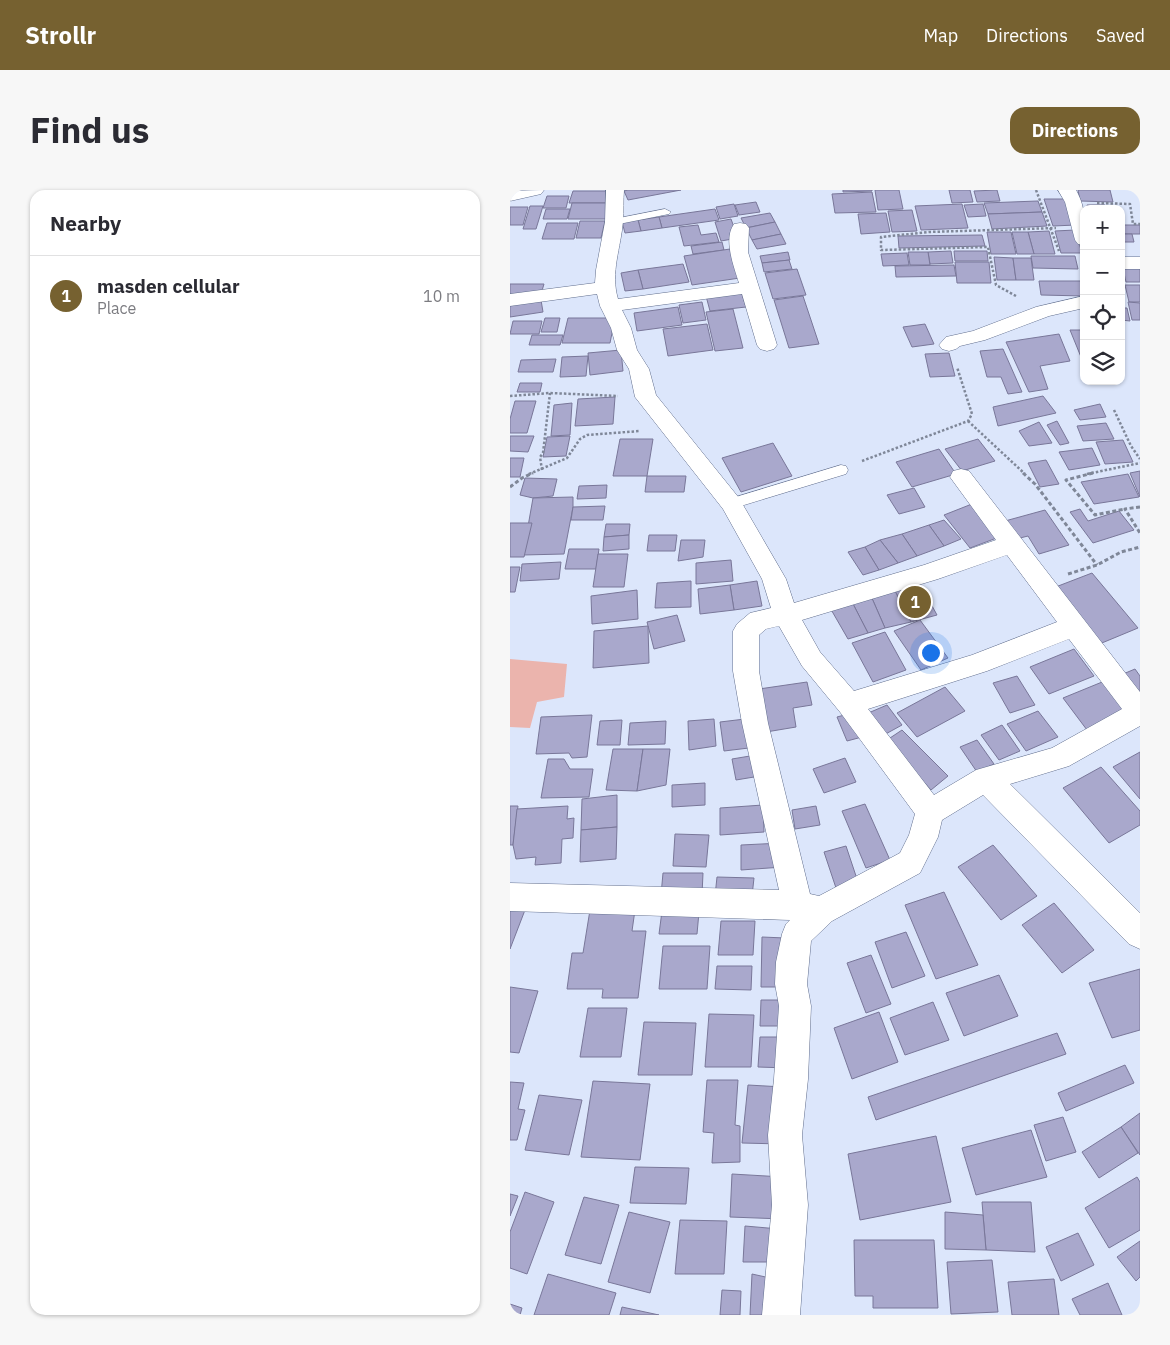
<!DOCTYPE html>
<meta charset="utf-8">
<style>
:root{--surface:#fff;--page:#f7f7f7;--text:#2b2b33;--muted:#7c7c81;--line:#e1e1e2;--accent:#766130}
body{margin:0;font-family:"IBM Plex Sans",sans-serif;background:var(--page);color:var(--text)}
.controls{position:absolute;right:15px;top:15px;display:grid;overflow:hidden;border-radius:10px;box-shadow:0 1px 4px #0004}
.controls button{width:45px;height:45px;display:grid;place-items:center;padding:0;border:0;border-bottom:1px solid var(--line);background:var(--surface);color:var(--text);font:25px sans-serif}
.you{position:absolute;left:420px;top:462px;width:18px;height:18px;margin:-12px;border:4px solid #fff;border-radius:50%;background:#1a73e8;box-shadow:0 0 0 8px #1a73e833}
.badge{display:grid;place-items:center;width:32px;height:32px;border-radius:50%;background:var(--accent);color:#fff;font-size:16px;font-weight:700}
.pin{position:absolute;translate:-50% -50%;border:2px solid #fff;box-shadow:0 1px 5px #0006}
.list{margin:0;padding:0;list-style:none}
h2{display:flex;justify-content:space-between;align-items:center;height:65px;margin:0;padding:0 20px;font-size:21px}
h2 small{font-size:16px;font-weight:400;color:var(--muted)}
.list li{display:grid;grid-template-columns:32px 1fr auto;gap:15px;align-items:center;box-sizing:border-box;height:80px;padding:0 20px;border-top:1px solid var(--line)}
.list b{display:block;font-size:19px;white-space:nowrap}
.list p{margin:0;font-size:16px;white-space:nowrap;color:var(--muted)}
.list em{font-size:16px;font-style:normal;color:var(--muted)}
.icon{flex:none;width:28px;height:28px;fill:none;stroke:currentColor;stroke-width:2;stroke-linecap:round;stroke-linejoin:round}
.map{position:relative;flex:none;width:630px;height:1125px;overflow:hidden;border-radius:15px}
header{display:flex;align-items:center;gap:30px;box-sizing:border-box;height:70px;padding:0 25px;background:var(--accent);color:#fff}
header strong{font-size:24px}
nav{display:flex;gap:28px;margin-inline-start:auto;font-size:18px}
.intro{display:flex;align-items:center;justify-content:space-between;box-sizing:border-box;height:120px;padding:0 30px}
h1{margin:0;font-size:35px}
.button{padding:12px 22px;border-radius:15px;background:var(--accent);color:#fff;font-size:18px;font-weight:700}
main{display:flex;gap:30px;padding:0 30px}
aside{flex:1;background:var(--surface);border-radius:15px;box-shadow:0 1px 4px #0004}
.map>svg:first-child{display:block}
.green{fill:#ebb4ad}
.building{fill:#a9a8cc;stroke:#797799}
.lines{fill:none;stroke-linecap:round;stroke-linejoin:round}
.service-casing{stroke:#616e8d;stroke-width:1}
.minor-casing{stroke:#616e8d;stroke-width:1}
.tertiary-casing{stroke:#616e8d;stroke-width:1}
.path-far1{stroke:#7f8798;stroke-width:2.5;stroke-dasharray:2.5 2;stroke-linecap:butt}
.path{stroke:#7f8798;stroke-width:3;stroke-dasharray:4 2.5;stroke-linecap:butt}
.service{fill:#fff;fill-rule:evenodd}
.minor{fill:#fff;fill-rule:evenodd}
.tertiary{fill:#fff;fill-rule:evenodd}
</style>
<header>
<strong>Strollr</strong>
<nav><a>Map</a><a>Directions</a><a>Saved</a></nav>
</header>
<div class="intro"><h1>Find us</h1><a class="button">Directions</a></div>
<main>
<aside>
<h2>Nearby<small></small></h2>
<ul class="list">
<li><span class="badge">1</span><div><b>masden cellular</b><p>Place</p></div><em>10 m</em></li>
</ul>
</aside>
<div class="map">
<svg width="630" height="1125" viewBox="0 0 630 1125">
<rect width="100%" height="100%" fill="#dce6fb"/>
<polygon class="green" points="0,469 57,474 54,507 27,512 20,538 0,537"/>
<g class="building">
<polygon points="118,0 171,0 118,10 114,1"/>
<polygon points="333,0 362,0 362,1 333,2"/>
<polygon points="365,0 389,0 393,19 368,20"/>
<polygon points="439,0 460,0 463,12 442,13"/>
<polygon points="487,0 490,11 467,12 464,1"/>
<polygon points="568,0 600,0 603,12 570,11"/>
<polygon points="63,1 104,1 101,13 59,13"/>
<polygon points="362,2 366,22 325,23 322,4"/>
<polygon points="37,6 59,6 56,18 33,18"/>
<polygon points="534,9 556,9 566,35 543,36"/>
<polygon points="528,11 532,22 478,24 474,13"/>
<polygon points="246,12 250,22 229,25 225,15"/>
<polygon points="62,13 100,13 97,29 58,29"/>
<polygon points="224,14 228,26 210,29 206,17"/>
<polygon points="452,14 458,38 411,40 405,16"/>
<polygon points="473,14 476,26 458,27 454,15"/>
<polygon points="577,15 595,15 596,19 577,19"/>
<polygon points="20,16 33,16 26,39 13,39"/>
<polygon points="0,17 18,17 13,35 0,35"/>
<polygon points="36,19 60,19 57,29 33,29"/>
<polygon points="205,19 209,30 152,38 149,27"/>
<polygon points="402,20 407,41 382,42 378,21"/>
<polygon points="532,22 537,36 482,39 478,24"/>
<polygon points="260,23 265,32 236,38 231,28"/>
<polygon points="376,23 380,42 351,44 348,24"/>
<polygon points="149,27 152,38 131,41 128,30"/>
<polygon points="221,29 228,48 211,51 205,32"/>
<polygon points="128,30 131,41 115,43 112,32"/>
<polygon points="70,31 95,31 91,48 66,48"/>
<polygon points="265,32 271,44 242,50 236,38"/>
<polygon points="37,33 68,33 64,49 32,49"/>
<polygon points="188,35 191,45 206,43 209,52 174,56 169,37"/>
<rect x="611" y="35" width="19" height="9"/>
<polygon points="565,40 572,63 551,63 545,41"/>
<polygon points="539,41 545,64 524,64 518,42"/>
<polygon points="477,42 501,42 506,64 481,64"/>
<polygon points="502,42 518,42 524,64 507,64"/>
<polygon points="271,44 276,54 247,59 242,50"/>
<polygon points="611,44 622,44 624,52 611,52"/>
<polygon points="472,45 475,56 389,58 388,46"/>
<polygon points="212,52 214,60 183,64 181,56"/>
<polygon points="220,59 230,88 182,95 174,66"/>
<polygon points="441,61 443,73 420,74 418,62"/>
<polygon points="444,61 477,61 478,71 445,71"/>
<polygon points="278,62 280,70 252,73 250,66"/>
<polygon points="398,62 418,62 420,75 400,75"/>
<polygon points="397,63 399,75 373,76 371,64"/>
<polygon points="521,66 565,66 568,79 523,78"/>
<polygon points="484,67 503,68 506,90 487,90"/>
<polygon points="503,68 521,68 524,90 506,90"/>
<polygon points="279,70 282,79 254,82 252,73"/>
<polygon points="445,72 479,72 481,93 447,93"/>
<polygon points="173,74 179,92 133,99 128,80"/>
<polygon points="612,74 630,74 630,92 616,92"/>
<polygon points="444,75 446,86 386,87 385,76"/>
<polygon points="287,79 296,105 263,109 255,83"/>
<polygon points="128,80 133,99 115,101 111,83"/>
<polygon points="529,91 574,91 574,106 531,105"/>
<polygon points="0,94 34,94 31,104 0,104"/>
<polygon points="615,95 630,95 630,112 619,112"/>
<polygon points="231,101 236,117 200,121 196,106"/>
<polygon points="293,106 309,154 279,158 264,110"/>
<polygon points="31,110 33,122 0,127 0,115"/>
<polygon points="192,112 196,130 173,133 169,115"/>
<polygon points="618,112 630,113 630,130 622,130"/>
<polygon points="168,117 172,135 127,141 124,123"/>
<polygon points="611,118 617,118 620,131 611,130"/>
<polygon points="223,119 233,158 205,161 196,122"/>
<polygon points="35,128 50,128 47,142 31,142"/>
<polygon points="58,128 105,128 100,153 52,153"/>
<polygon points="3,131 32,131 29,144 0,144"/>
<polygon points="197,134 203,160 158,166 153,139"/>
<polygon points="415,134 424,154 402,157 393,137"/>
<polygon points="560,140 574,140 574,167 571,167"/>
<polygon points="549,144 560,171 530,176 538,199 519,202 496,152"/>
<polygon points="22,145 53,145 50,155 19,155"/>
<polygon points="493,159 512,202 498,204 491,187 477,187 470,161"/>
<polygon points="111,160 113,181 80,185 78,163"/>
<polygon points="439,163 445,186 420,187 415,164"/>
<polygon points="78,166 76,186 50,187 52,167"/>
<polygon points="46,169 43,182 8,182 11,170"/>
<polygon points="10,193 32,193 30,202 7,202"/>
<polygon points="533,206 546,223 488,236 483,217"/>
<polygon points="105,207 103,234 65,236 68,209"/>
<polygon points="5,211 26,211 17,243 0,243 0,229"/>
<polygon points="62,213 60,245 41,246 44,215"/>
<polygon points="590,214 596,227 570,230 564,220"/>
<polygon points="547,231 559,253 550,255 537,235"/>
<polygon points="529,232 542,253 519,256 509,241"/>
<polygon points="596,233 604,249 573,251 567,236"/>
<polygon points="0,246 24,246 18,262 0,261"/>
<polygon points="60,246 56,266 33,267 37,247"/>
<polygon points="110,249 143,249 137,286 103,286"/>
<polygon points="468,249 485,271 452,281 435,259"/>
<polygon points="613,250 623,272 595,274 586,252"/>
<polygon points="263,253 282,286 231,302 212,268"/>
<polygon points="582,258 590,275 559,280 549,262"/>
<polygon points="429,259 446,284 402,297 386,272"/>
<polygon points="0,268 14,268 10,287 0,287"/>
<polygon points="536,270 549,294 530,297 518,273"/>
<polygon points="630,281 630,307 620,283"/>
<polygon points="618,284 629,307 584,314 571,292"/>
<polygon points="137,286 176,286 174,302 135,302"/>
<polygon points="15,288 47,289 43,306 23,308 10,305"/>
<polygon points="97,295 96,308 67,309 69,296"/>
<polygon points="404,298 415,317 389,324 377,305"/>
<polygon points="63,307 63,317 54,364 13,365 23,308"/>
<polygon points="467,312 492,346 460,358 434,325"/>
<polygon points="95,316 93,330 61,330 63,317"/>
<polygon points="570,319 578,331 609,321 624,340 583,353 560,322"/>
<polygon points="535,320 559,355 529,364 518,346 506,349 495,331"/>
<polygon points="434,330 451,349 434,356 419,335"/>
<polygon points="0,333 22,333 14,367 0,367"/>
<polygon points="96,334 120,334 119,345 94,347"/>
<polygon points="419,335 434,356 407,366 392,344"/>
<polygon points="392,344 407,366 388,373 370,350"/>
<polygon points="119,345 119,359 93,361 94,347"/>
<polygon points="139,345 167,345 165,361 137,361"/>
<polygon points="171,350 195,350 193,367 168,371"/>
<polygon points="370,350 388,373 369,380 355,357"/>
<polygon points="355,357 369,380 353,385 338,362"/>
<polygon points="59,359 89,359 86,379 55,379"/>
<polygon points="88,364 118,364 114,397 83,397"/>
<polygon points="221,370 223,391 186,394 186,373"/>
<polygon points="51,372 49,389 10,391 12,374"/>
<polygon points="0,377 10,377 5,402 0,402"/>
<polygon points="582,383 628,438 587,455 543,398"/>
<polygon points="181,391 181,417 145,418 147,393"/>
<polygon points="247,391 252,416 224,420 220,395"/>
<polygon points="409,392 427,425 401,432 384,399"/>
<polygon points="220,395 224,420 190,424 188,399"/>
<polygon points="384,399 401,432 375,438 361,406"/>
<polygon points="127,400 128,429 82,434 81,406"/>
<polygon points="361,406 375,438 358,443 341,410"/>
<polygon points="341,410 358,443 338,449 319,416"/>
<polygon points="167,425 175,451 144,459 137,432"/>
<polygon points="410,430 438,468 411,480 384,441"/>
<polygon points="138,436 139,473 83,478 84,441"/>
<polygon points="375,442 396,480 363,492 342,453"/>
<polygon points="564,459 584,486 539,504 520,477"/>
<polygon points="625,479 630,486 630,513 606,487"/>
<polygon points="507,486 525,515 500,523 483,493"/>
<polygon points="597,490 621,521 577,540 553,508"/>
<polygon points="297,492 302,515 283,518 286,537 256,542 249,499"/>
<polygon points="435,497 455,521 407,547 387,523"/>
<polygon points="377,515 392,535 372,546 356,524"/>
<polygon points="528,521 548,547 516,561 497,534"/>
<polygon points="342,523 352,547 337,551 327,527"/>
<polygon points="82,525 77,567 62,568 59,563 26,564 31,527"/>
<polygon points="204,529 206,556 179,560 178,531"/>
<polygon points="235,529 239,558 214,561 210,532"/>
<polygon points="112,530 110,555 87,555 90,531"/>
<polygon points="156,531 155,554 118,555 120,533"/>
<polygon points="492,535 510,561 489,570 471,545"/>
<polygon points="392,540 438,586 421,600 377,550"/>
<polygon points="467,550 484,574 467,582 450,557"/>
<polygon points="103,559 133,559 127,601 96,600"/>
<polygon points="133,559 160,559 156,595 127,601"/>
<polygon points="630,562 630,609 603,577"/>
<polygon points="246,565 250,586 226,590 222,569"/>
<polygon points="335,568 346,592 314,603 303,579"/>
<polygon points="38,569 54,569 60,579 83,579 79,607 31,608"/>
<polygon points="591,577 630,621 630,635 599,653 553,598"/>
<polygon points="195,593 195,615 162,617 162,595"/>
<polygon points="107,605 107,637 71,640 72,609"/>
<polygon points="355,614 380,670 356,678 332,621"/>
<polygon points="253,615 254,642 210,645 210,618"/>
<polygon points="0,616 8,616 3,655 0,655"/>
<polygon points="58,616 57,629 64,628 63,648 52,649 51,673 25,675 26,667 6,669 3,655 7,619"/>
<polygon points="306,616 310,635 285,639 282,620"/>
<polygon points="107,637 106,669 70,672 71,640"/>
<polygon points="165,644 199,645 196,677 163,676"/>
<polygon points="272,653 273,677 231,680 231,655"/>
<polygon points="483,655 527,706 491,730 448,677"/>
<polygon points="336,656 350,698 328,704 314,662"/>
<polygon points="153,683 193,683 192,705 151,705"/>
<polygon points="207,687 244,688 242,706 205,706"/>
<polygon points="434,702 468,775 426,789 395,715"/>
<polygon points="544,713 584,760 552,783 512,735"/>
<polygon points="0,717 15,720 0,759"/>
<polygon points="80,720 125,720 122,741 136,741 128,808 92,808 93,799 57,799 62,763 73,763"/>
<polygon points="152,721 189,722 187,744 149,744"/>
<polygon points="211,731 245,731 243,765 208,765"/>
<polygon points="396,742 415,786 382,798 365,752"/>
<polygon points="252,747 275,748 273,797 251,797"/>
<polygon points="153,756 200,756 197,799 149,799"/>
<polygon points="361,765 381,814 356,823 337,773"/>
<polygon points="207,776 242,776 241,800 205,799"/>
<polygon points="630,779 630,840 602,848 579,793"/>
<polygon points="489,785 508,826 454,846 436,803"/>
<polygon points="0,797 28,801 9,863 0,862"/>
<polygon points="251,810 282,810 281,836 250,836"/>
<polygon points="423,812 439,850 395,865 380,828"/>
<polygon points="78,818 117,818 111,867 70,867"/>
<polygon points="369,822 388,872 342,889 324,838"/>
<polygon points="199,824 244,825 241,877 195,877"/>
<polygon points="134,832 186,833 182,885 128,885"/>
<polygon points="547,843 556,864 366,930 358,907"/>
<polygon points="250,847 280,847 279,878 248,877"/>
<polygon points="615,875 624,893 556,921 548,903"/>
<polygon points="197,890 228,890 225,935 230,936 230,972 202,973 204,943 193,942"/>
<polygon points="83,891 140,894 130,970 71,967"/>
<polygon points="0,892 14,893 8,919 15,920 7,950 0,950"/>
<polygon points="238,895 273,897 271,954 232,953"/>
<polygon points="29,905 72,910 59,965 15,960"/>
<polygon points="630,923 630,965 611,937"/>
<polygon points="553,927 566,962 536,971 524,935"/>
<polygon points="611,937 628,963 589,988 572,962"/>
<polygon points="521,940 537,987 466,1005 452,958"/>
<polygon points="426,946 441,1012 350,1030 338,964"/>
<polygon points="125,977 179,978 176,1014 120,1013"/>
<polygon points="222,984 273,987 273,1029 220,1027"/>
<polygon points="627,987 630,992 630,1040 599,1058 575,1018"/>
<polygon points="15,1002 44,1012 17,1084 0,1078 0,1042"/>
<polygon points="0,1004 8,1006 0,1026"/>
<polygon points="74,1007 109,1015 91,1074 55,1065"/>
<polygon points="472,1012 521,1012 525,1062 476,1060"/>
<polygon points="119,1022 160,1032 140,1103 98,1092"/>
<polygon points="435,1022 473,1025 476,1060 435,1059"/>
<polygon points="170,1030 217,1031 214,1084 165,1084"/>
<polygon points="235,1036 269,1039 268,1072 233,1072"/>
<polygon points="568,1043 584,1075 551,1091 536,1057"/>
<polygon points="344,1050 424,1050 428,1118 363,1118 363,1106 345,1106"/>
<polygon points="630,1051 630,1087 626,1091 607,1067"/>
<polygon points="482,1070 488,1122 441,1124 437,1072"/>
<polygon points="38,1084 106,1103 99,1125 24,1125"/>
<polygon points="242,1084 269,1090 267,1125 240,1125"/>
<polygon points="544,1089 549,1125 502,1125 498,1092"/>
<polygon points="598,1093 612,1125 570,1125 562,1109"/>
<polygon points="212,1100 231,1101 230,1125 210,1125"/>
<polygon points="0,1114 12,1118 10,1125 0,1125"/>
<polygon points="112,1117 149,1125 110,1125"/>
</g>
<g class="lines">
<defs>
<g id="service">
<polygon points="155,19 161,22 159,24 104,35 98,32 104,29"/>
<polygon points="331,275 336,276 338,280 336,284 221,319 216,318 214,314 216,310"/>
</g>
<g id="minor">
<path d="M96,0H114C113,10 114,21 113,31C111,58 100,82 108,109L229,93C224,77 213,49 224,34L230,33L236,34L239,38L238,62L267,155L264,159L257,161L250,159L247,155L232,104L112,120L121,138L127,160L139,179L146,205L229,308L276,389L284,413L414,375L486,350L440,287L443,281L451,279L459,281L630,502V536L559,576L500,594L630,723V759L619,754L473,605L432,630L428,647L410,683L322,731L301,751L297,794L301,816L298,889L292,945L298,1015L290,1125H252L262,1015L258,945L264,889L269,816L265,794L266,772L272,744L276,734L280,730L0,721V693L269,700L232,533L223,481V441L227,434L240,423L261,418L252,389L213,319L125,207L119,179L107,160L101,138L90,116L87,104L0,116V104L85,93L86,80L95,32ZM497,365L547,432L462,465L344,501L310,462L292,430L428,389ZM269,436L292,476L330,522L405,624L399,645L390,663L309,706L300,704L258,533L249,481V445L256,439ZM559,449L612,519L542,558L466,580L424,605L358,519L477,481Z"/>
<path d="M548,0H566C577,20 574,33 574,55L568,54L565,50L555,12Z"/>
<rect x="611" y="67" width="19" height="12"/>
<polygon points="574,106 574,118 539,126 475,150 450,156 446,159 439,161 432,159 429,155 436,147 463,141 526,117"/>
</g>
<polygon id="tertiary" points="34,0 31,4 0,11 0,1"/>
</defs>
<use href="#service" class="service-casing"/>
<use href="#minor" class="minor-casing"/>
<use href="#tertiary" class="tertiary-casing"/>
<g class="path-far1">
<polyline points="526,0 549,61"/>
<polyline points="587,13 620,14 623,34 630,34"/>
<polyline points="506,106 486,95 478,57 371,60 371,47 419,42 546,38"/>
<polyline points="0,206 40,203 108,206"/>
<polyline points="604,220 621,256 630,269"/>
<polyline points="458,231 515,284"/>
<polyline points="352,271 458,231 462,224 447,177"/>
<polyline points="32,280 30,267 33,263 40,203"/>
<polyline points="19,284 57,268 70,249 77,245 130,241"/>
<polyline points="577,284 630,273"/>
</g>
<g class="path">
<polyline points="513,283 525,294 587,375"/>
<polyline points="583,283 556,290 585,325 615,319"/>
<polyline points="0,297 12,288 23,283"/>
<polyline points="630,317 615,319 630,343"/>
<polyline points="558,384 587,375 611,362 630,357"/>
</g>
<use href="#service" class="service"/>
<use href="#minor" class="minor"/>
<use href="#tertiary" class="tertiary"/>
</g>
</svg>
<div class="controls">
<button>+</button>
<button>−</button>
<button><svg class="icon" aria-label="locate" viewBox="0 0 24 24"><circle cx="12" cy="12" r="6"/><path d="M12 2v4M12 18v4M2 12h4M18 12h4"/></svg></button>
<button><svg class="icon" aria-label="layers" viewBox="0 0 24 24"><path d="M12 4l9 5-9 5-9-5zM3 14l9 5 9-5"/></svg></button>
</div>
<div class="you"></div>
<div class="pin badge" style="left:405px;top:412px">1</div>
</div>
</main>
